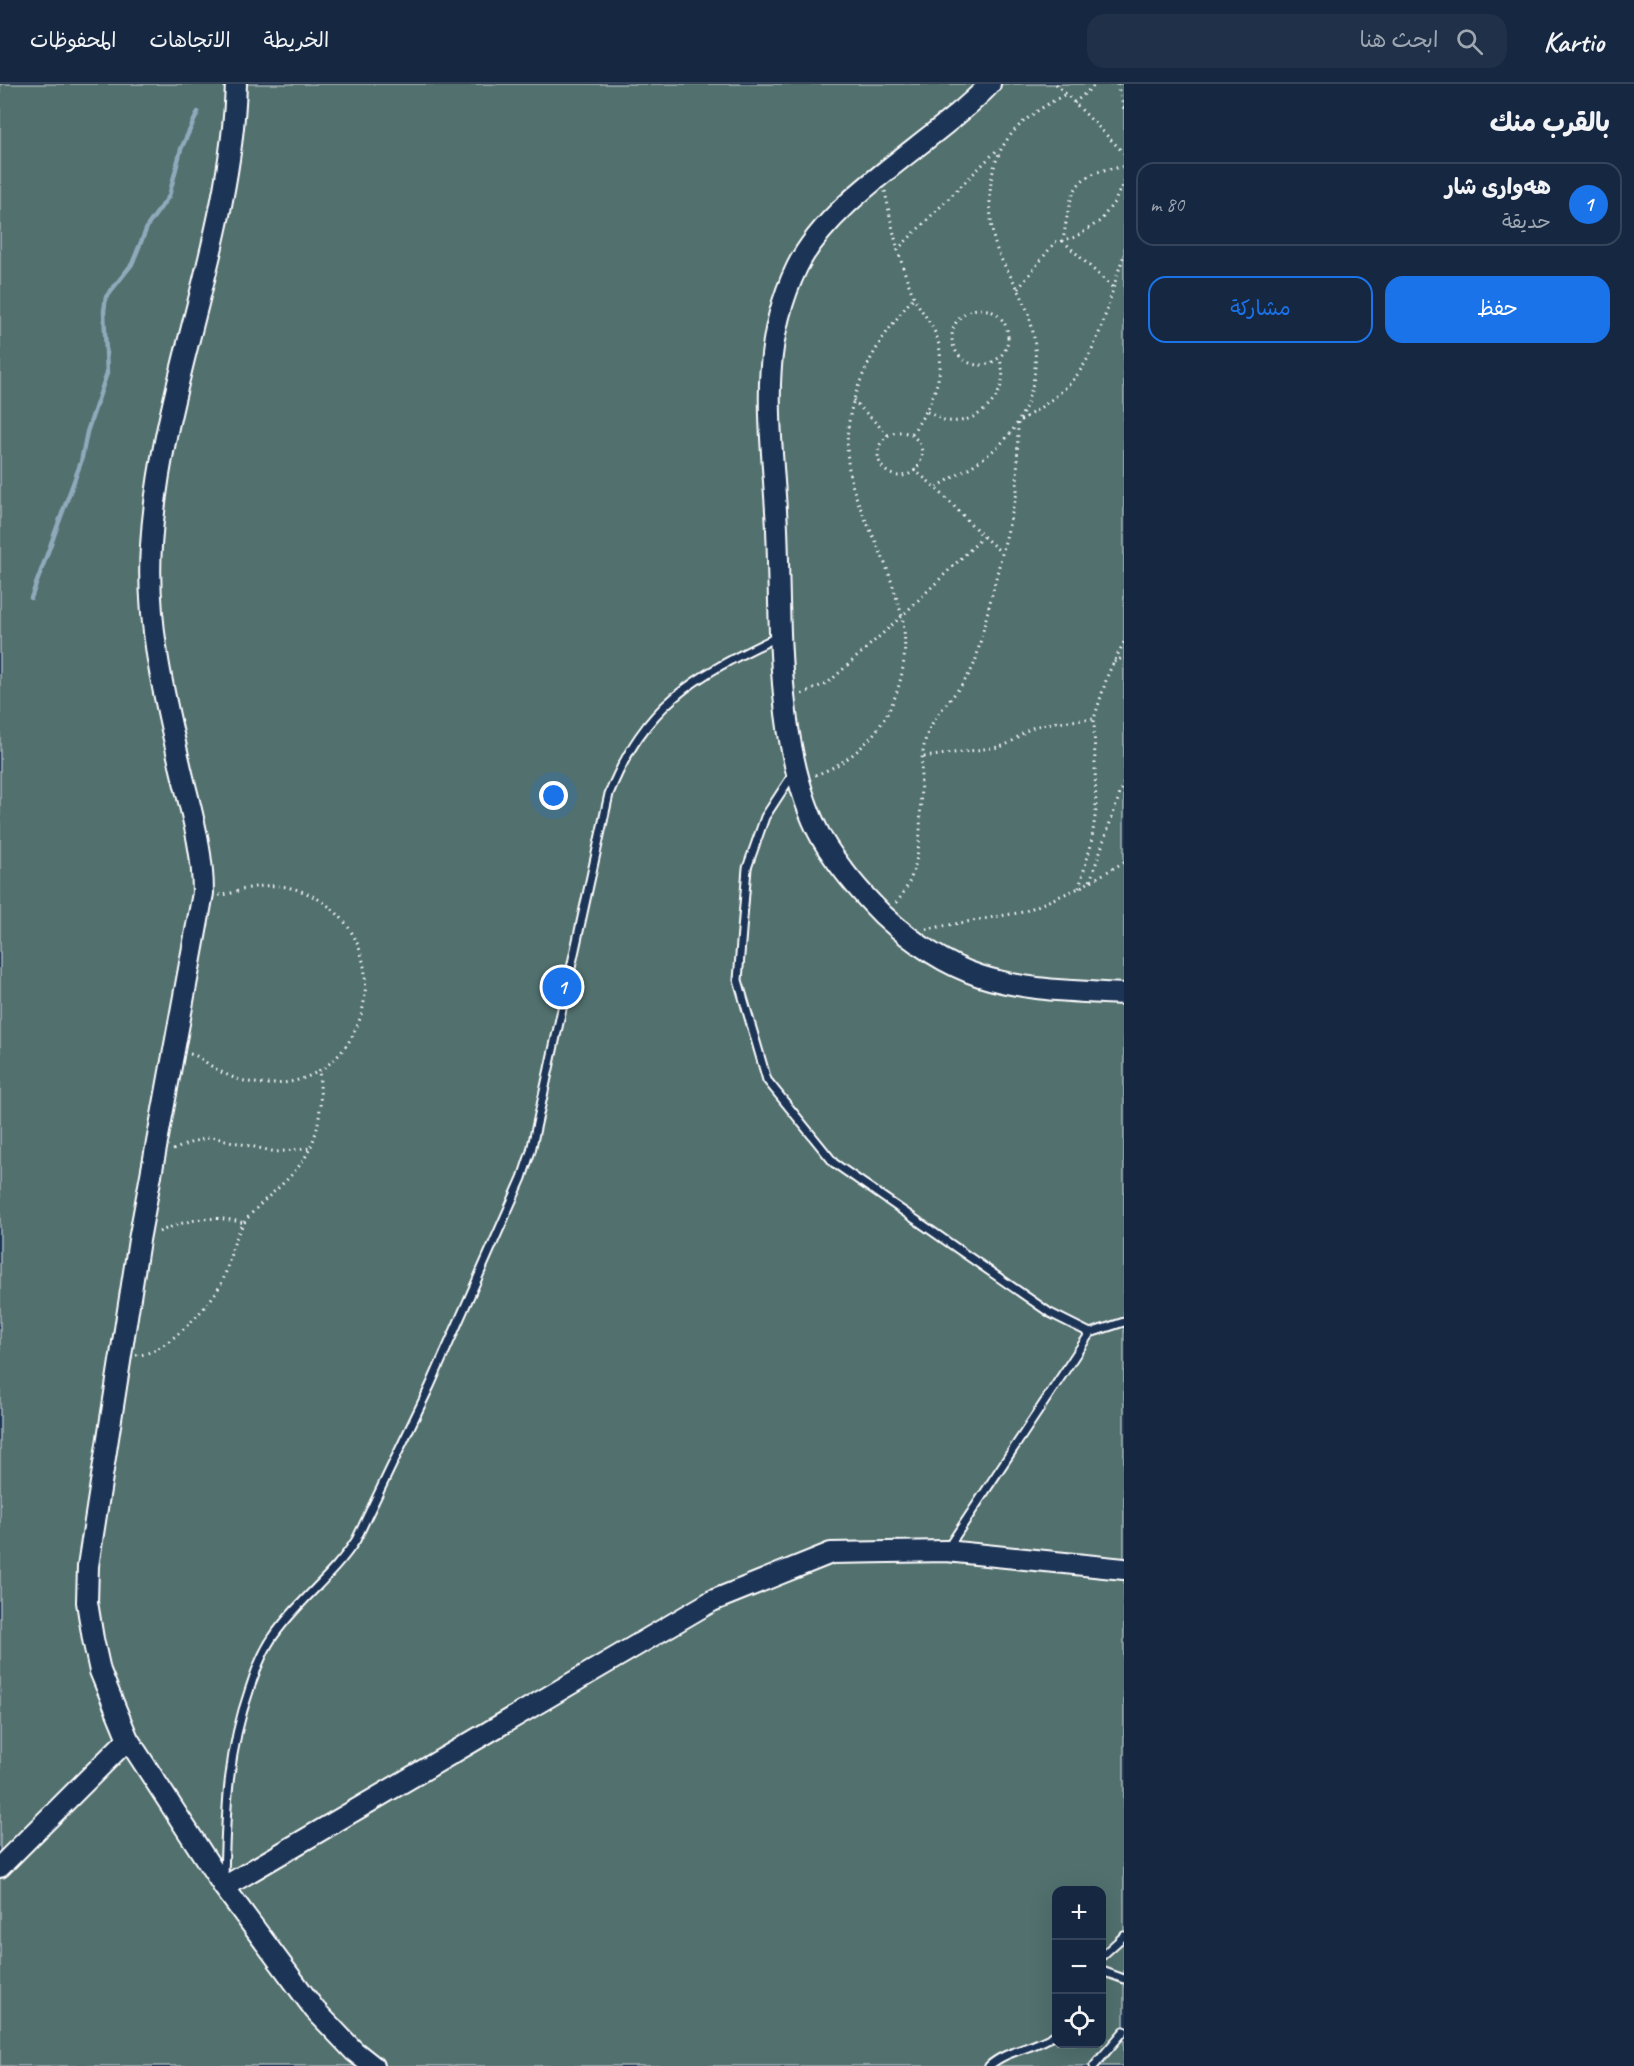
<!DOCTYPE html>
<html lang="ar">
<meta charset="utf-8">
<style>
:root{--surface:#162841;--page:#1f3048;--text:#f1f3f6;--muted:#9ea6b1;--line:#35445a;--accent:#1a73e8}
body{margin:0;font-family:Caveat,"Playpen Sans Arabic",sans-serif;background:var(--page);color:var(--text);direction:rtl}
.controls{position:absolute;right:18px;bottom:18px;display:grid;overflow:hidden;border-radius:12px;box-shadow:0 6px 24px #0002}
.controls button{width:54px;height:54px;display:grid;place-items:center;padding:0;border:0;border-bottom:2px solid var(--line);background:var(--surface);color:var(--text);font:30px sans-serif}
.you{position:absolute;left:554px;top:712px;width:21px;height:21px;margin:-15px;border:4px solid #fff;border-radius:50%;background:#1a73e8;box-shadow:0 0 0 9px #1a73e833}
.badge{display:grid;place-items:center;width:39px;height:39px;border-radius:50%;background:var(--accent);color:#fff;font-size:20px;font-weight:700}
.pin{position:absolute;translate:-50% -50%;border:3px solid #fff;box-shadow:0 2px 6px #0006}
.list{margin:0;padding:0;list-style:none}
h2{display:flex;justify-content:space-between;align-items:center;height:78px;margin:0;padding:0 24px;font-size:26px}
h2 small{font-size:20px;font-weight:400;color:var(--muted)}
.list li{display:grid;grid-template-columns:39px 1fr auto;gap:18px;align-items:center;box-sizing:border-box;height:84px;margin:0 12px 12px;padding:0 12px;border:2px solid var(--line);border-radius:18px}
.list b{display:block;font-size:22px;white-space:nowrap}
.list p{margin:0;font-size:20px;white-space:nowrap;color:var(--muted)}
.list em{font-size:20px;font-style:normal;color:var(--muted)}
.actions{display:flex;gap:12px;padding:18px 24px}
.actions a{flex:1;padding:14px 0;border:2px solid var(--accent);border-radius:18px;text-align:center;font-size:21px;color:var(--accent)}
.actions .main{background:var(--accent);color:#fff}
.icon{flex:none;width:33px;height:33px;fill:none;stroke:currentColor;stroke-width:2;stroke-linecap:round;stroke-linejoin:round}
.map{position:relative;flex:none;width:1124px;height:1982px;overflow:hidden;direction:ltr}
header{display:flex;align-items:center;gap:36px;box-sizing:border-box;height:84px;padding:0 30px;background:var(--surface);border-bottom:2px solid var(--line)}
header strong{font-size:28px}
nav{display:flex;gap:33px;margin-inline-start:auto;font-size:21px}
.search{width:420px;height:54px;background:var(--page);display:flex;align-items:center;gap:15px;box-sizing:border-box;padding:0 21px;border-radius:18px;color:var(--muted);font-size:22px}
main{display:flex}
aside{flex:1;background:var(--surface)}
.map>svg:first-child{display:block}
.green{fill:#516f6e;stroke:#a8b7b6;stroke-width:1.5;fill-rule:evenodd}
.lines{fill:none;stroke-linecap:round;stroke-linejoin:round}
.stream{stroke:#90a9bb;stroke-width:4.5}
.lane-casing{stroke:#fff;stroke-width:11}
.secondary-casing{stroke:#fff;stroke-width:24}
.path{stroke:#fff;stroke-width:3;stroke-dasharray:1.5 4.5;stroke-linecap:butt}
.lane{stroke:#1d3557;stroke-width:7}
.secondary{stroke:#1d3557;stroke-width:20}
</style>
<header>
<strong>Kartio</strong>
<div class="search"><svg class="icon" aria-label="search" viewBox="0 0 24 24"><circle cx="10" cy="10" r="6"/><path d="M15 15l6 6"/></svg>ابحث هنا</div>
<nav><a>الخريطة</a><a>الاتجاهات</a><a>المحفوظات</a></nav>
</header>
<main>
<aside>
<h2>بالقرب منك<small></small></h2>
<ul class="list">
<li><span class="badge">1</span><div><b>هەواری شار</b><p>حديقة</p></div><em>80 m</em></li>
</ul>
<div class="actions"><a class="main">حفظ</a><a>مشاركة</a></div>
</aside>
<div class="map">
<svg width="1124" height="1982" viewBox="0 0 1124 1982">
<rect width="100%" height="100%" fill="#1d3557"/>
<filter id="ink" filterUnits="userSpaceOnUse"><feTurbulence type="fractalNoise" baseFrequency=".0167" numOctaves="2"/><feDisplacementMap in="SourceGraphic" scale="12" xChannelSelector="R" yChannelSelector="G"/><feConvolveMatrix kernelMatrix="1 2 1 2 8 2 1 2 1" color-interpolation-filters="sRGB"/></filter>
<g filter="url(#ink)">
<path class="green" d="M0,0H1124V1982H0ZM1056,1806H1102V1960H1056Z"/>
<g class="lines">
<polyline class="stream" points="31,514 81,378 87,348 107,289 104,227 106,213 132,180 148,141 169,112 181,65 198,28"/>
<defs>
<g id="lane">
<polyline points="793,690 765,733 747,784 738,896 767,996 834,1079 1050,1229 1090,1249 1124,1238"/>
<polyline points="947,1465 1090,1249"/>
<path d="M224,1794C226,1725 227,1670 250,1604C256,1585 263,1566 275,1550C299,1516 333,1492 356,1456L430,1302L522,1094L531,1067L609,710C646,619 692,594 777,553"/>
<polyline points="1102,1872 1124,1852"/>
<polyline points="1102,1887 1124,1895"/>
<path d="M989,1982C1008,1965 1035,1965 1056,1950"/>
<polyline points="1094,1982 1124,1947"/>
</g>
<g id="secondary">
<path d="M236,0C231,158 160,305 151,462C146,538 164,612 181,685C191,727 203,766 203,809L139,1156L88,1482L87,1518L93,1555L100,1587L128,1655L224,1803L315,1926L354,1967L373,1982"/>
<path d="M990,0C935,58 832,112 797,183C755,269 773,353 777,445C781,541 775,670 822,755C838,782 861,809 883,831C911,857 943,880 980,892C1026,907 1076,907 1124,910"/>
<polyline points="0,1783 128,1655"/>
<polyline points="224,1803 712,1517 831,1469 946,1467 1124,1485"/>
</g>
</defs>
<use href="#lane" class="lane-casing"/>
<use href="#secondary" class="secondary-casing"/>
<g class="path">
<polyline points="1056,0 1124,69"/>
<polyline points="1117,0 1124,25"/>
<polyline points="1074,19 1096,0"/>
<path d="M885,107C892,143 899,177 913,211C919,225 930,236 936,251C949,286 931,322 911,351"/>
<polyline points="897,166 999,64"/>
<path d="M1112,203L1063,157C1071,109 1070,88 1124,83"/>
<polyline points="1018,205 1055,158 1076,153 1100,137 1115,117 1124,97"/>
<circle cx="980" cy="253" r="28"/>
<polyline points="853,316 888,351"/>
<path d="M927,328C932,330 938,334 944,336C969,343 998,322 1002,297C1004,289 1001,281 1000,274"/>
<circle cx="900" cy="370" r="22"/>
<path d="M914,386C947,410 970,443 1001,468"/>
<path d="M937,403C966,385 1000,369 1018,338C1042,297 1040,249 1019,207C1011,192 1002,179 996,163C991,148 991,133 990,118C989,62 1018,35 1066,10"/>
<polyline points="1114,578 1124,573"/>
<polyline points="802,610 829,598 902,532 983,453"/>
<path d="M924,673L999,663C1013,660 1020,649 1032,644C1051,637 1074,637 1094,635"/>
<path d="M815,691C881,668 915,599 902,532C896,512 890,491 882,472C872,448 859,425 852,400C834,328 869,266 914,213"/>
<polyline points="1090,797 1124,698"/>
<polyline points="1079,804 1091,761 1096,726 1094,635 1108,590 1124,558"/>
<path d="M896,819C934,773 913,710 925,657C933,625 966,606 976,575L1017,409L1018,338C1037,326 1058,313 1073,296C1102,262 1109,211 1124,171"/>
<polyline points="926,845 1023,828 1079,804 1124,778"/>
<path d="M190,970C200,972 204,978 213,983C229,994 249,1000 269,1000C381,1000 403,838 295,805C278,800 259,801 241,806C234,808 228,811 219,811"/>
<polyline points="173,1066 195,1057 212,1053 276,1068 311,1064"/>
<path d="M159,1148C188,1135 212,1130 244,1139"/>
<path d="M136,1271C164,1272 212,1220 223,1196C231,1176 232,1154 246,1136C268,1108 300,1093 313,1057C322,1034 321,1009 319,985"/>
</g>
<use href="#lane" class="lane"/>
<use href="#secondary" class="secondary"/>
</g>
</g>
</svg>
<div class="controls">
<button>+</button>
<button>−</button>
<button><svg class="icon" aria-label="locate" viewBox="0 0 24 24"><circle cx="12" cy="12" r="6"/><path d="M12 2v4M12 18v4M2 12h4M18 12h4"/></svg></button>
</div>
<div class="you"></div>
<div class="pin badge" style="left:562px;top:903px">1</div>
</div>
</main>
